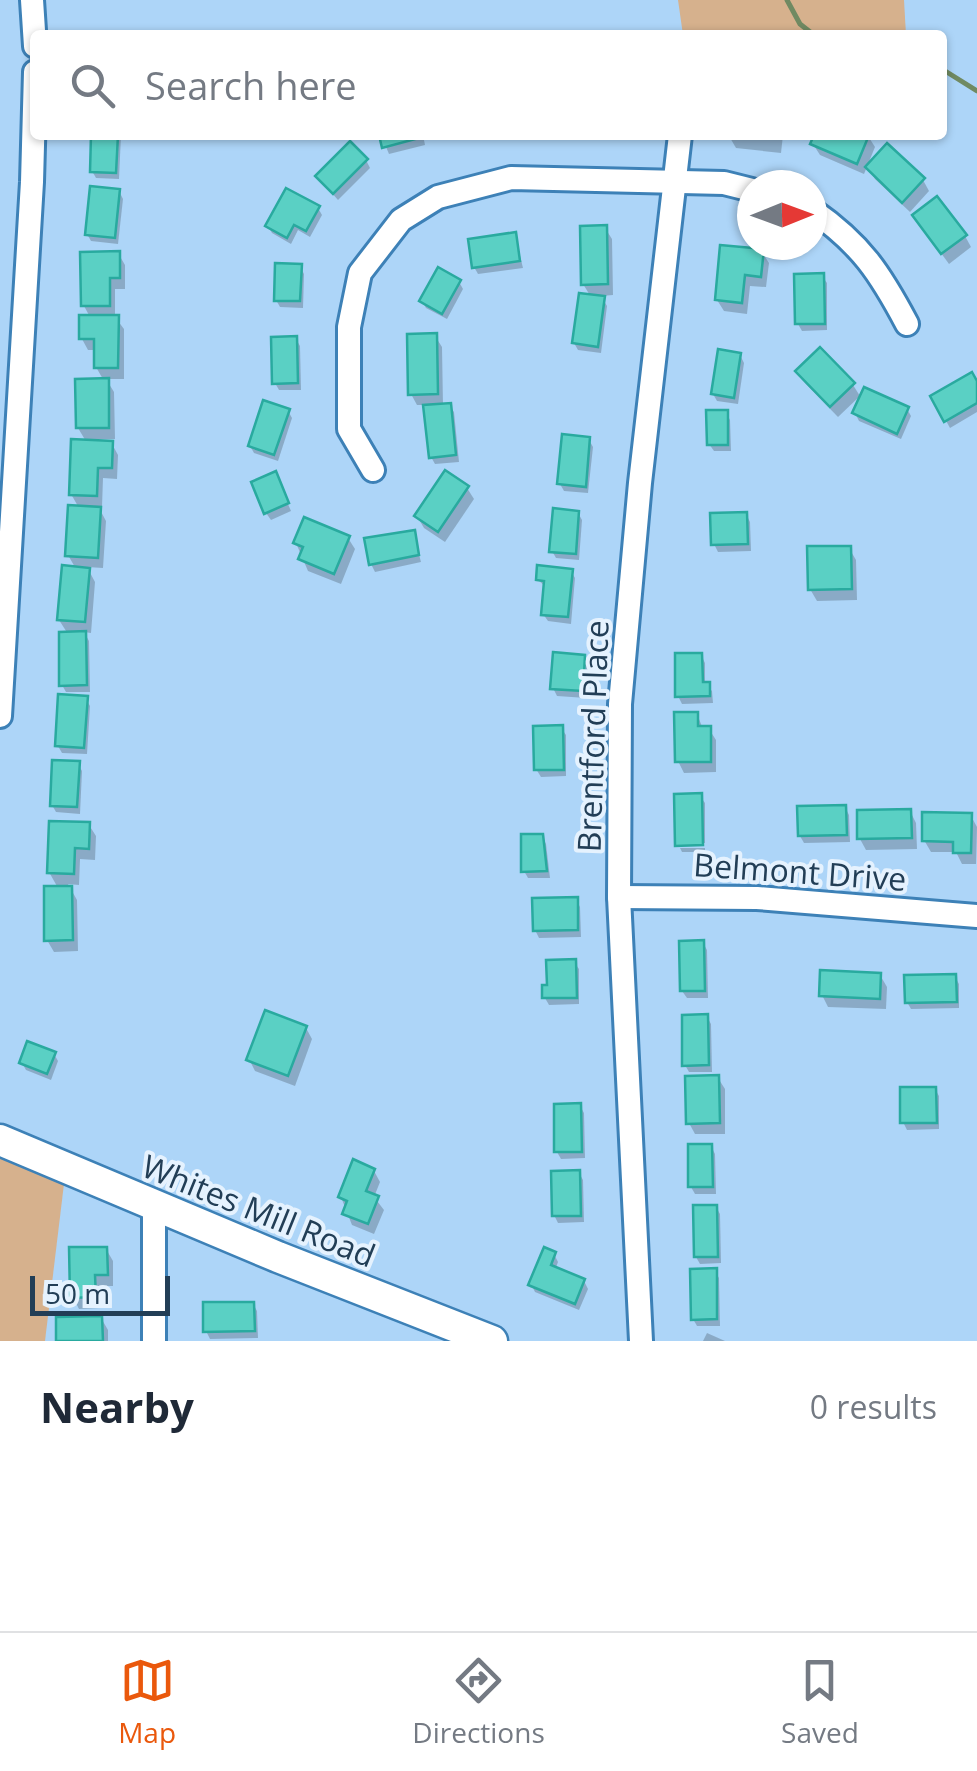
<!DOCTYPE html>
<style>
:root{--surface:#fff;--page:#f6f6f7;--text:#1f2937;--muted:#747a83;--line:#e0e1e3;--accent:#ea580c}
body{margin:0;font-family:"Open Sans",sans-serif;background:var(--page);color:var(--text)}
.compass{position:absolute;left:737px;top:170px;width:90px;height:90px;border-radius:50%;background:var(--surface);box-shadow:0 2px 8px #0004;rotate:89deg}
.scale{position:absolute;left:30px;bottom:25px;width:140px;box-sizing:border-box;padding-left:10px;border:5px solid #223e56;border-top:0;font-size:28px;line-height:35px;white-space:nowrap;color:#223e56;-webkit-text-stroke:8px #e5f2fe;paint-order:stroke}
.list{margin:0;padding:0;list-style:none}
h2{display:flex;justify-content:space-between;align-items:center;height:130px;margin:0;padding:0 40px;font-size:42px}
h2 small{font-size:32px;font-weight:400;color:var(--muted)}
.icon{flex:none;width:55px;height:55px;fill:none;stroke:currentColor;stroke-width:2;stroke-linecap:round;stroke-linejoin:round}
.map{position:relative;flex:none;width:977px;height:1341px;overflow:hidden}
.search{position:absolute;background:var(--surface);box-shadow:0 2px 8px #0004;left:30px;right:30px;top:30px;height:110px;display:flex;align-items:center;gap:25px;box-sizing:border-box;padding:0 35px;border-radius:10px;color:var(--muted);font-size:38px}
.sheet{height:290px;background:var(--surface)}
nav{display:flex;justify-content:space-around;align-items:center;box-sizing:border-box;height:140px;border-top:2px solid var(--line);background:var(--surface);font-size:28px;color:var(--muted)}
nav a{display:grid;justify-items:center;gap:5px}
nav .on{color:var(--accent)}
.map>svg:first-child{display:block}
.green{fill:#d6b18d}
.shadow{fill:#0003}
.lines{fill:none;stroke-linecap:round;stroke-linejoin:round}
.stream{stroke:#708a62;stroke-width:5}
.building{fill:#5ad0c4;stroke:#29aa9f;stroke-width:2.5}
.street-casing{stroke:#3d81b7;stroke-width:28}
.secondary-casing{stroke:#3d81b7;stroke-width:35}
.street{stroke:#fff;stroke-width:22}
.secondary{stroke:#fff;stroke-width:30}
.labels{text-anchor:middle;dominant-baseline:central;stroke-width:8;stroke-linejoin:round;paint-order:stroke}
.street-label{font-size:32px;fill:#223e56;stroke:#e5f2fe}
</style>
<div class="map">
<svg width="977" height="1341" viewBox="0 0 977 1341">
<rect width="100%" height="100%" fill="#add5f8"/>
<g class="green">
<polygon points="678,0 904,0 906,35 683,35"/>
<polygon points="0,1131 67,1159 45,1341 0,1341"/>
</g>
<g class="shadow">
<polygon points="94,135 121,135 119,179 96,178 92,171"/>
<polygon points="381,135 423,135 425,145 389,154"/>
<polygon points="783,135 781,153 736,148 729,136"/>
<polygon points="817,135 868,136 875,147 864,174 820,155 813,144"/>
<polygon points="366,160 370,168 338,200 318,177"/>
<polygon points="868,167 923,180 929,191 910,212 875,179"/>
<polygon points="119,191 123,199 118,244 91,241 87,234"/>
<polygon points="318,208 322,215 310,237 298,230 291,244 272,233 268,226"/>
<polygon points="922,227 965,236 971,247 949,264"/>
<polygon points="605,228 612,239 613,295 601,296 607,306 601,353 578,350 574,343 591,297 583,284"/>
<polygon points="515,235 523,268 478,274 474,267"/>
<polygon points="762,252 769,263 766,287 750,286 747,314 724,311 717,300"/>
<polygon points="118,253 125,265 125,289 115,289 115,317 124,329 124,379 106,379 114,392 115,439 98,439 98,443 112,444 118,455 117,479 103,478 102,507 98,506 106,521 103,568 87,567 95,582 91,633 84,632 89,641 90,692 66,692 62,685 68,634 59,620 76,569 68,555 79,508 71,494 87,443 78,428 104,381 96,367 96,350 88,350 82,339 90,317 84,306"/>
<polygon points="300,266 304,274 303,308 280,307 276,300"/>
<polygon points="822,276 827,283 827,330 802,331 798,324"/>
<polygon points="459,282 463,289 447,319 426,308 422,301"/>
<polygon points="435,336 442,347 443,406 449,405 454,412 459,462 435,464 431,457 426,405 417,405 411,394"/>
<polygon points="296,339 300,346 301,390 279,390 275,383"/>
<polygon points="740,355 744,363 738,404 717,401 713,394"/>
<polygon points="798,372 853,385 860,396 838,417 805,383"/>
<polygon points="977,386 977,412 950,428 933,397"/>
<polygon points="907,409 911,416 901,439 859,421 855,413"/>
<polygon points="288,411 292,418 278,461 254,453 250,446"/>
<polygon points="726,412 730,420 731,451 714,451 709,444"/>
<polygon points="589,440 593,447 588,493 564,491 560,484"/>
<polygon points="278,481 291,511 271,520 266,513"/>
<polygon points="467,488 474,499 445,542 424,528 417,516"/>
<polygon points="578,513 582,520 579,560 556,558 552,551"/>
<polygon points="746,514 750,522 751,551 718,552 714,544"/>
<polygon points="413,532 421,562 375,572 371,564"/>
<polygon points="348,538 355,549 341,584 308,571 296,543"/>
<polygon points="849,548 856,560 857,600 817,601 810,589"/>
<polygon points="571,571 575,578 571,624 548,621 543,614 546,587 538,580"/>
<polygon points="701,655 705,663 705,684 712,691 713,703 682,704 678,696"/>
<polygon points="584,657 588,665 586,698 557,696 553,688"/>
<polygon points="86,699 90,706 87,754 62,753 58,746"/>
<polygon points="697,714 703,729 709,729 716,740 716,772 684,773 678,761"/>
<polygon points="561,728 566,735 566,776 541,777 536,769"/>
<polygon points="78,764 82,771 80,814 56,812 52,805"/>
<polygon points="700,796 705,803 705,843 678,843"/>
<polygon points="845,807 849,815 850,842 804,843 800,836"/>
<polygon points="910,811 916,823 917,849 866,850 860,839"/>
<polygon points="971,816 977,827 976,864 962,864 956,852 931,852 924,840"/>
<polygon points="89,825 96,836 95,860 80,859 79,885 68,884 77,900 78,951 54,952 47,940 58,888 49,872"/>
<polygon points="542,836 546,844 550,878 528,878 524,871"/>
<polygon points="680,848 705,848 705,852 682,852"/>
<polygon points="576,899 580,907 581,937 539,938 535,930"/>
<polygon points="703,943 707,950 708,998 687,998 682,991"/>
<polygon points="574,962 579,969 579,1004 549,1005 545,998"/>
<polygon points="880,975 887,987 886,1009 828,1007 822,995"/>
<polygon points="955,977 959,984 959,1008 911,1009 907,1002"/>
<polygon points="707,1017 711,1024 712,1072 689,1072 685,1065"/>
<polygon points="306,1028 312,1039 295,1086 255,1071 249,1059"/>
<polygon points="54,1054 58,1061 51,1080 26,1070 22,1063"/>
<polygon points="718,1078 725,1089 725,1134 695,1134 689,1123"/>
<polygon points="935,1089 939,1096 939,1129 907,1130 903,1122"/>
<polygon points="580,1106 584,1113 585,1158 561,1159 557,1152"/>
<polygon points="711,1146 715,1154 716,1194 695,1194 691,1187"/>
<polygon points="374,1171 380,1182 374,1197 384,1210 374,1234 352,1225 341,1197"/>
<polygon points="579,1173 583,1180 584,1222 558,1223 554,1215"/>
<polygon points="716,1207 720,1214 721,1263 700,1264 696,1257"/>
<polygon points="106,1249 113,1261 113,1286 100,1286 101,1308 79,1309 73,1297"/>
<polygon points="554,1254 558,1262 555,1270 584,1281 588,1289 579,1310 535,1292 531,1284"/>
<polygon points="715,1271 719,1278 720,1326 697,1326 693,1319"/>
<polygon points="253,1304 257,1311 258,1338 210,1339 206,1331"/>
<polygon points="101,1318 108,1330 108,1341 59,1341"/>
<polygon points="707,1333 725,1341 703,1341"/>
</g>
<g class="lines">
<g class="stream">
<polyline points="787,0 800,24 814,35"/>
<polyline points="942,69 977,91"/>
</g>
</g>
<g class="building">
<polygon points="91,135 118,135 116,173 90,172"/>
<polygon points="379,135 422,135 423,137 382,148"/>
<polygon points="814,135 869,135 857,164 810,144"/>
<polygon points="350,141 368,159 333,194 315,176"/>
<polygon points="887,143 925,178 902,203 865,167"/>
<polygon points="90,186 120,189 115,238 85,235"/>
<polygon points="286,188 320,206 306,231 294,225 287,238 265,226"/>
<polygon points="937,196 967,235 941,254 912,215"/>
<polygon points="607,225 608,284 581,285 580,226"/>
<polygon points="516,232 520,261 472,268 468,239"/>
<polygon points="720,245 764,249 761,277 745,275 742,303 715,300"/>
<polygon points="120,251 120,278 110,278 110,306 81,306 80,252"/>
<polygon points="275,263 302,264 300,301 274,301"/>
<polygon points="438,267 461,280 442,314 419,301"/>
<polygon points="824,273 825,324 795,324 794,274"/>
<polygon points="579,293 605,296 598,347 572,343"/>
<polygon points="79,315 119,315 118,368 94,368 94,339 79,339"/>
<polygon points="437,333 438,394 408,395 407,334"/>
<polygon points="297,336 298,383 272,384 271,337"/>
<polygon points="820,347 855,383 830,407 795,371"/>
<polygon points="718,349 741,353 734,398 711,394"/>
<polygon points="972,372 977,381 977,403 944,422 930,396"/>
<polygon points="109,378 109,428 76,428 75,379"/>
<polygon points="864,387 909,407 897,434 852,413"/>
<polygon points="263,400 290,409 274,455 248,446"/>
<polygon points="451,403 456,455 429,458 423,405"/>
<polygon points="706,410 728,410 728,445 707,445"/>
<polygon points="562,434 590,437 586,487 557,484"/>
<polygon points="71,439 113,441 112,468 98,468 97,496 69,495"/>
<polygon points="445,470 469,486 438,532 414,516"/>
<polygon points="276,471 289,503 264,514 251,482"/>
<polygon points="68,505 101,507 98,558 65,556"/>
<polygon points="553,508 579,511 576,554 549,552"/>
<polygon points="747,512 748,544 711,545 710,513"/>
<polygon points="304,517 350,536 334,574 298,559 303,547 293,543"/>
<polygon points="415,530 419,555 369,565 364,538"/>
<polygon points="807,546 851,546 852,589 808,590"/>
<polygon points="62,565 90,568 85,622 57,620"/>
<polygon points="537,565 573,569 568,617 541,615 544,581 536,580"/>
<polygon points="86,631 87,685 59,686 59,632"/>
<polygon points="553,652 585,655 583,691 550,689"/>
<polygon points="675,653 702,653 703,682 710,682 710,696 675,697"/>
<polygon points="58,694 88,696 84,748 55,746"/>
<polygon points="674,712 698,712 698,726 711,726 711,762 675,762"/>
<polygon points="563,725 564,770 534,770 533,726"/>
<polygon points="52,760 80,761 77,807 50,806"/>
<polygon points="702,793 703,845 675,846 674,794"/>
<polygon points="846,805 847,835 798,836 797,806"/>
<polygon points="911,809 912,838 857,839 857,810"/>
<polygon points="922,812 972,813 971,853 953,853 953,842 922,841"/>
<polygon points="49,821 90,822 89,849 75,848 74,874 47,873"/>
<polygon points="521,834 543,834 547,871 521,872"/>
<polygon points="44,886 72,886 73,940 44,941"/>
<polygon points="578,897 578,930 533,931 532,898"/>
<polygon points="704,940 705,991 680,991 679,941"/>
<polygon points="576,959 577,998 542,998 542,985 547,985 546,960"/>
<polygon points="820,970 881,973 880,999 819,996"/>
<polygon points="956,974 957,1002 905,1003 904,975"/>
<polygon points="265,1010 307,1026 288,1076 246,1060"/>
<polygon points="708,1014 709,1065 682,1066 682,1015"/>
<polygon points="27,1041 56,1052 47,1074 19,1063"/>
<polygon points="719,1075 720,1123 686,1124 685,1076"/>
<polygon points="900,1087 936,1087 937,1123 900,1123"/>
<polygon points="581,1103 582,1152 554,1152 554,1104"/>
<polygon points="688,1144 712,1144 713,1187 688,1187"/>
<polygon points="353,1159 375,1169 366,1191 379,1196 368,1224 342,1214 347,1201 338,1197"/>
<polygon points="580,1170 581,1216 552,1216 551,1171"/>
<polygon points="693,1205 717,1205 718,1257 694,1257"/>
<polygon points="69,1247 107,1247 108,1275 95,1275 96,1297 70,1298"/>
<polygon points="544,1247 556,1252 551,1265 585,1279 575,1304 528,1285"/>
<polygon points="717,1268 717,1319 691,1320 690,1269"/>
<polygon points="203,1302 254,1302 255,1331 203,1332"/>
<polygon points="102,1316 103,1341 56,1341 56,1317"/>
</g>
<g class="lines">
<defs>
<g id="street">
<polyline points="32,0 35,46"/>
<path d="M812,210C861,244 880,273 907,324"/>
<polyline points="373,470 349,429 349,327 360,273 401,220 438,197 511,178 724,183 752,190"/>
<polyline points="0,716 32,182 35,72"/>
<polyline points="619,897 757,898 977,916"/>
<polyline points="154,1341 154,1205"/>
<polyline points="641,1341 619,897 620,704 640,483 680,135"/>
</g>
<polyline id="secondary" points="0,1140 278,1257 492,1341"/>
</defs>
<use href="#street" class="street-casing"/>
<use href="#secondary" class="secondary-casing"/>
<use href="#street" class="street"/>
<use href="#secondary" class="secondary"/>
</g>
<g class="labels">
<g class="street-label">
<text transform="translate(592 736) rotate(-88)">Brentford Place</text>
<text transform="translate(800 871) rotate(4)">Belmont Drive</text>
<text transform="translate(259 1210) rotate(22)">Whites Mill Road</text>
</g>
</g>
</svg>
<svg class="compass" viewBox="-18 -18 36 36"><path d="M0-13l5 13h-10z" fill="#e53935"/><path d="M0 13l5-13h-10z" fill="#747a83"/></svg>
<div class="scale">50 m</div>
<div class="search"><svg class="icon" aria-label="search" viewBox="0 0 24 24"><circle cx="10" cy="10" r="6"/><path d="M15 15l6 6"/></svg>Search here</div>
</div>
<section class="sheet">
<h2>Nearby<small>0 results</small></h2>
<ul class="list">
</ul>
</section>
<nav>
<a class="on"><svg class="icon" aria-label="map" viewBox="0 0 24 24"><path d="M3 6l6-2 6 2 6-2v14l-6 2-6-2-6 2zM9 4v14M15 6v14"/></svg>Map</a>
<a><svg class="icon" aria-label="directions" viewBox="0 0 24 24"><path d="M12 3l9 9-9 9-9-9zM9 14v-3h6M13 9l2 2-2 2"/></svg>Directions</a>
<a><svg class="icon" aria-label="saved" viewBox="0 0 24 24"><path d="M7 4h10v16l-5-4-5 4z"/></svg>Saved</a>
</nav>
